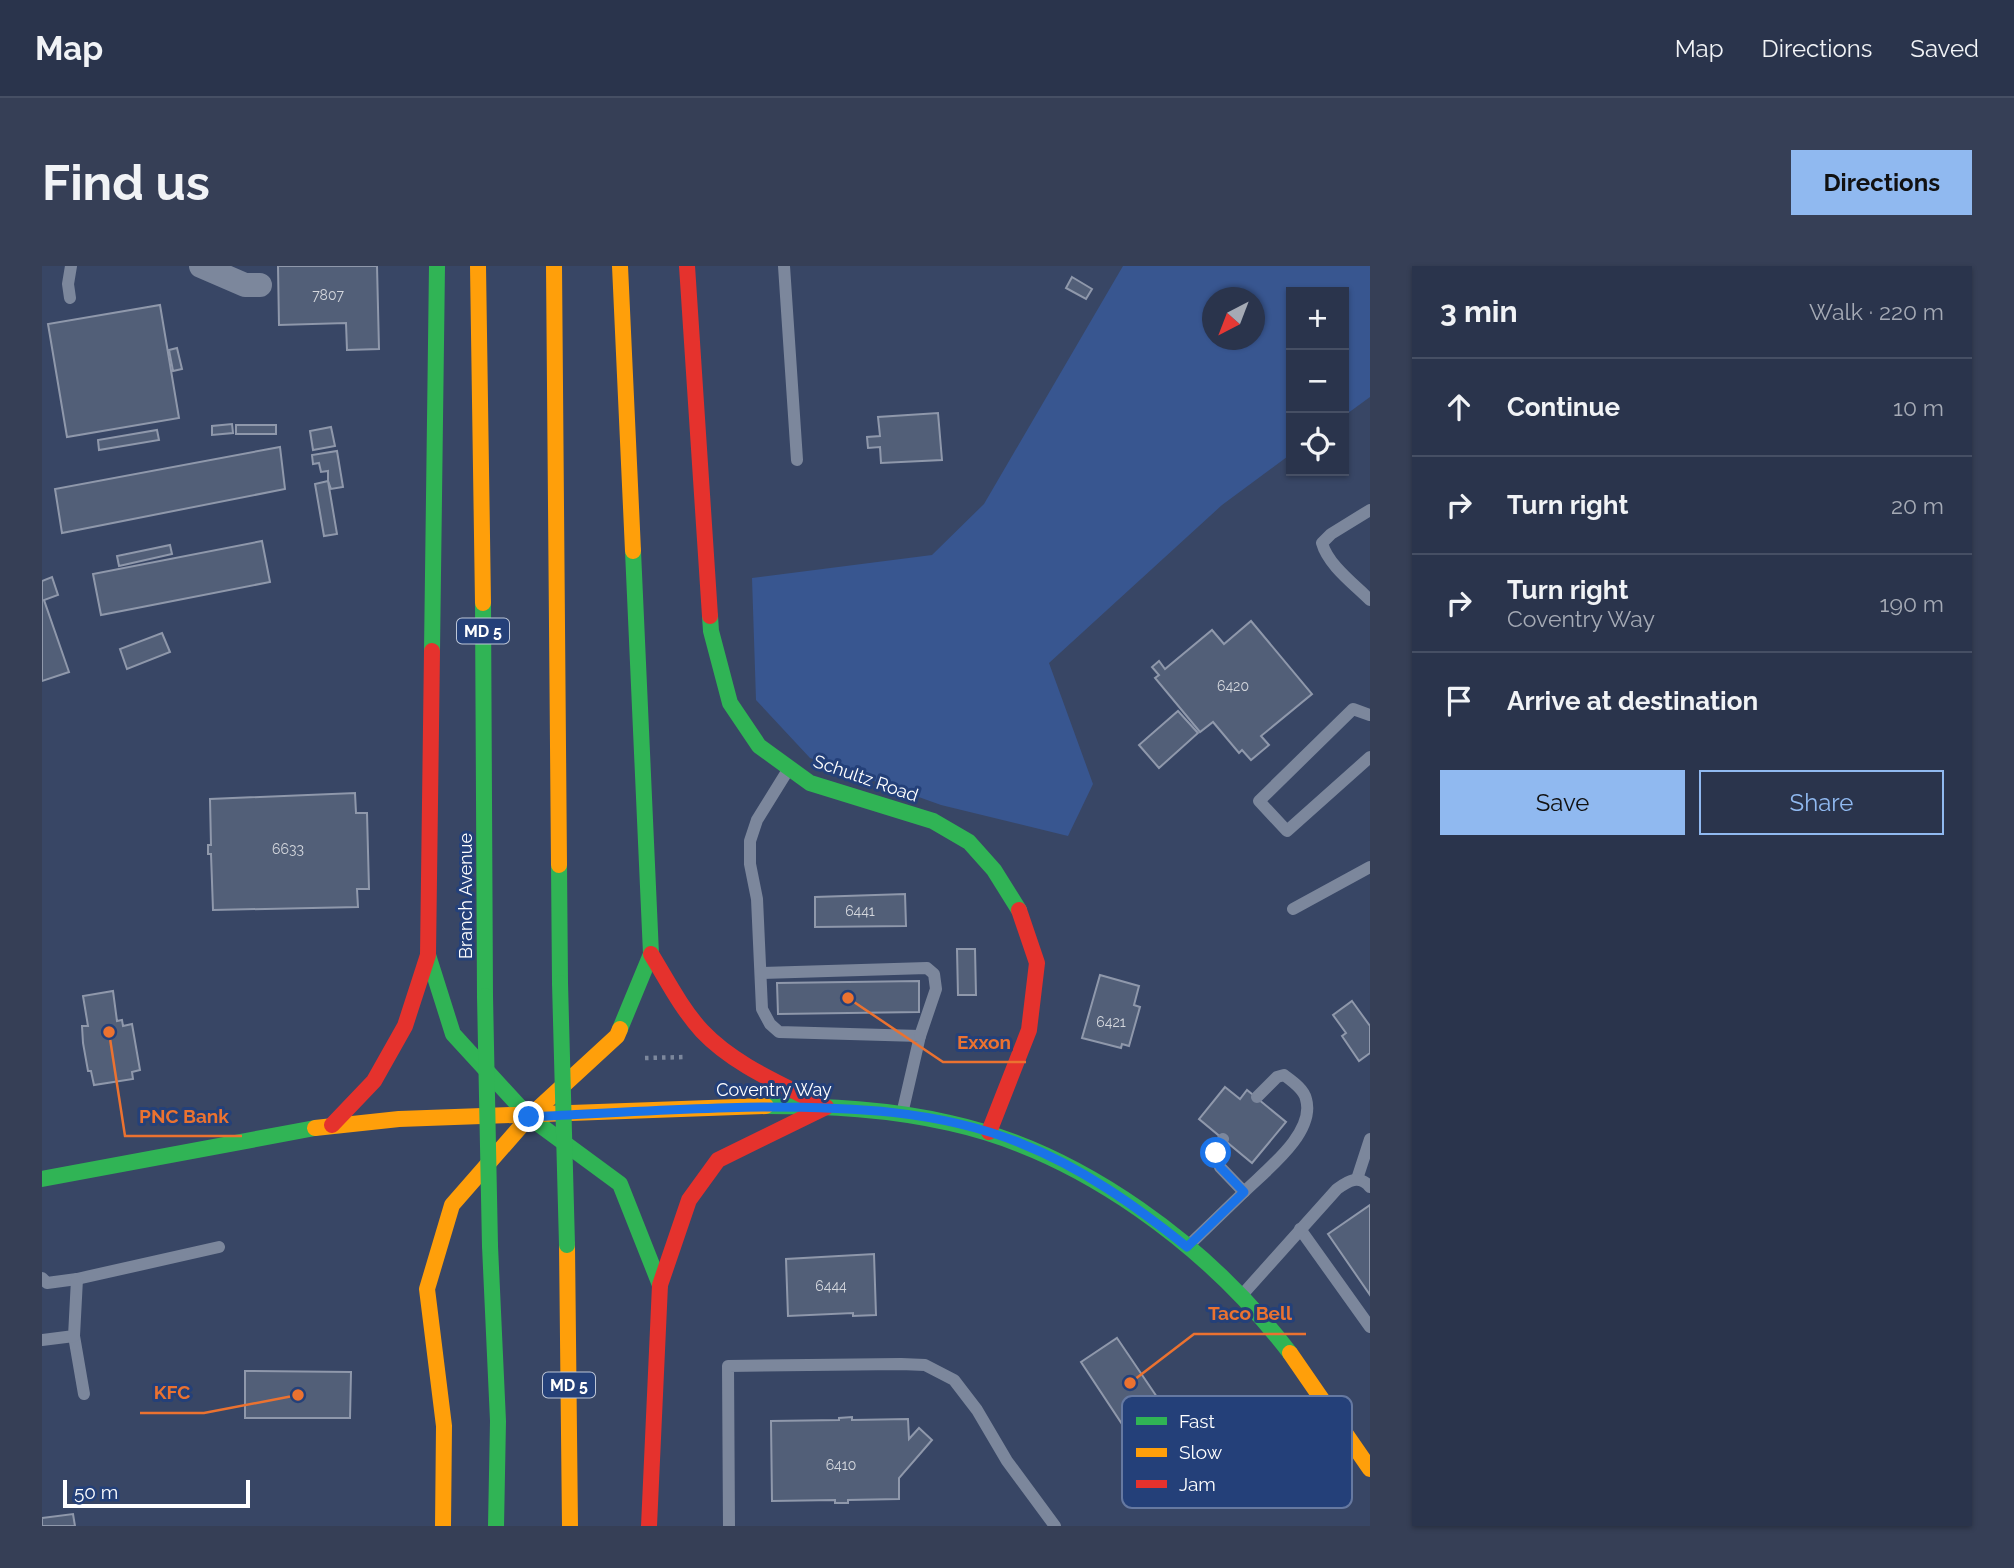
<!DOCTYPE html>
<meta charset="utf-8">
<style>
:root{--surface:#2a344c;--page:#363f56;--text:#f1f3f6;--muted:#a5aab5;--line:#464f64;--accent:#90b9f0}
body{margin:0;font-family:Raleway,sans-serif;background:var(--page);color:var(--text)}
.controls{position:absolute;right:21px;top:21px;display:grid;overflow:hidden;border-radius:0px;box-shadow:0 2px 5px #0004}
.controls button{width:63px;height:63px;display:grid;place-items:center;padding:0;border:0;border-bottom:2px solid var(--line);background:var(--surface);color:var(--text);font:35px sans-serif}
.compass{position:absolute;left:1160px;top:21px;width:63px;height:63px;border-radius:50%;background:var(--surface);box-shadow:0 2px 5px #0004;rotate:222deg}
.scale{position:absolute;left:21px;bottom:18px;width:187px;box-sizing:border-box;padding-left:7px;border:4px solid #fff;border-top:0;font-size:19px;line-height:24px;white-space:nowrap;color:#fff;-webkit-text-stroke:5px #244079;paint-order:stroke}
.stop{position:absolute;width:21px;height:21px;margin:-16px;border:5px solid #1a73e8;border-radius:50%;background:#fff}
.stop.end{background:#1a73e8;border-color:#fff;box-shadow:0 2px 7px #0008}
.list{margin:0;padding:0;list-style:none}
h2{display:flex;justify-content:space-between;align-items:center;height:91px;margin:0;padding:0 28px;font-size:30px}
h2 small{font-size:23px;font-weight:400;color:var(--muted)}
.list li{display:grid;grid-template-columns:46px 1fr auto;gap:21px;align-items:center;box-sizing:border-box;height:98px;padding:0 28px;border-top:2px solid var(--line)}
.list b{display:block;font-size:26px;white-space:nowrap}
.list p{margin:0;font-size:23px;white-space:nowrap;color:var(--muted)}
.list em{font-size:23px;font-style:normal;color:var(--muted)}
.actions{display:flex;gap:14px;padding:21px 28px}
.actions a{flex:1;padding:16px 0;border:2px solid var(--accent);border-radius:0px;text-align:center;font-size:24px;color:var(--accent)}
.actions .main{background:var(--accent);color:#111}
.icon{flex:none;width:38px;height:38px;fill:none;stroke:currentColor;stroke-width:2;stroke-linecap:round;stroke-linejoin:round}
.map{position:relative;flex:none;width:1328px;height:1260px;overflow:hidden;border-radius:0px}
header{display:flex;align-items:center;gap:42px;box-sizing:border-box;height:98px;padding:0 35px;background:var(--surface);border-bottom:2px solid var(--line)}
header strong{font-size:33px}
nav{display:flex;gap:38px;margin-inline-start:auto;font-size:24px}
.intro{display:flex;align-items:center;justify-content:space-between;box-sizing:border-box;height:168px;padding:0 42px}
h1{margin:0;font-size:49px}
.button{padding:18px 32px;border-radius:0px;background:var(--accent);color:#111;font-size:24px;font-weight:700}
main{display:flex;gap:42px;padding:0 42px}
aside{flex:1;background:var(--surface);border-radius:0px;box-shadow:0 2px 5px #0004}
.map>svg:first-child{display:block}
.green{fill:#385690;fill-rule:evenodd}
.building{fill:#525f78;stroke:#8f98ab;stroke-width:2}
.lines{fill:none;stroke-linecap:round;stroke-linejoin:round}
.path{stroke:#7c879c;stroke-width:4.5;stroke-dasharray:3.5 5;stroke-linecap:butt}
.lane{stroke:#7c879c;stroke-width:12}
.street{stroke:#7c879c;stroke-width:24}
.fast{stroke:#30b455;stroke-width:16}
.slow{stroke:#ff9f0a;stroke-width:16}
.jam{stroke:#e5322d;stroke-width:16}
.fast-bridge{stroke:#30b455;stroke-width:16}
.route{stroke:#1a73e8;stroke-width:9}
.labels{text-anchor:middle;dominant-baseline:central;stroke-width:6;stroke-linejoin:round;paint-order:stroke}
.number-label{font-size:14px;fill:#d4d7dd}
.shield{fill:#244079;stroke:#bdc6d7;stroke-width:2}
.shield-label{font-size:16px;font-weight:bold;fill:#fff}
.street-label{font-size:18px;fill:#fff;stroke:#244079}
.key{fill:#244079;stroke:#6679a1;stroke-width:2}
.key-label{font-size:19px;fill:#fff}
.leader{fill:none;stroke:#eb7230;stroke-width:2.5}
.callout-dot{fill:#eb7230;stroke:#244079;stroke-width:2.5}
.callout-label{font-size:19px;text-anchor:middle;font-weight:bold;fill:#eb7230;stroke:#244079;stroke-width:6;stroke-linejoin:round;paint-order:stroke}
</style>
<header>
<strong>Map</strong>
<nav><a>Map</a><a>Directions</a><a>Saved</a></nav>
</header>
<div class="intro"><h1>Find us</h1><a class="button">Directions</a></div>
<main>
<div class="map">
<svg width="1328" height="1260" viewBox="0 0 1328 1260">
<rect width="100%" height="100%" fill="#384665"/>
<path class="green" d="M1081,0H1328V131L1302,150V26H1249V188L1180,239L1007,397L1051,518L1026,570L899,539L768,492L714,434L710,312L890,289L942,238ZM1170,32H1212V74H1170Z"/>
<g class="building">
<polygon points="236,0 335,0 337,83 305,84 304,57 237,59"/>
<polygon points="1030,11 1050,23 1044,33 1024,22"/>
<polygon points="118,39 137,152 25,171 6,58"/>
<polygon points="135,82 140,103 131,105 127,84"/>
<polygon points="896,147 900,194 839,197 838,181 826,182 825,171 838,170 836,151"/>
<polygon points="190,158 191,167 170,169 170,160"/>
<rect x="194" y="159" width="40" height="9"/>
<polygon points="289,161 293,180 271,184 268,165"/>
<polygon points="115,164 117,174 57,184 56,174"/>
<polygon points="238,181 243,223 20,267 13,223"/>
<polygon points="295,185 301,221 289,223 286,215 286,205 279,206 277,197 271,198 270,189"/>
<polygon points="286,215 295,268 282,270 273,218"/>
<polygon points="220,275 228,316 59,349 51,308"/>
<polygon points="128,279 130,288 77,300 75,290"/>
<polygon points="10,311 16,329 2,334 27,406 0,415 0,315"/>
<polygon points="1209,355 1270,428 1219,470 1227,479 1209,494 1200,484 1197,487 1171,456 1158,466 1113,412 1117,409 1110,401 1117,395 1123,403 1170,364 1182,378"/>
<polygon points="120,367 128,386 85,403 78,383"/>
<polygon points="1136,445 1156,467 1117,502 1097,479"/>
<polygon points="313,527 314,547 325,547 327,623 315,623 316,641 171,644 169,588 166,588 166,579 169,579 168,533"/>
<polygon points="863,628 864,660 773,661 773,631"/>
<polygon points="915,683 933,683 934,729 916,729"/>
<polygon points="1058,709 1097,720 1092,739 1098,741 1087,780 1080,778 1079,782 1040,772"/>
<polygon points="877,715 877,746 736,748 735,717"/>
<polygon points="71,725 75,755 80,754 81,760 90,758 98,804 90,806 91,813 52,819 49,805 46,805 41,777 40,760 46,760 41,730"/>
<polygon points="1310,735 1328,760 1328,787 1317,795 1300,770 1304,767 1291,749"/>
<polygon points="1183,821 1198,833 1205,824 1244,856 1210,897 1157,853"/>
<polygon points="1328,939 1328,1029 1286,968"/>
<polygon points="832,988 834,1049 811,1050 811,1047 746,1050 744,993"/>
<polygon points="1075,1072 1117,1134 1080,1158 1039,1096"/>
<polygon points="203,1105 309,1106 308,1152 203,1152"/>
<polygon points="810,1151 810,1154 866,1153 867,1173 877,1162 890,1174 857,1212 857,1233 806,1234 806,1237 793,1237 793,1234 730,1235 729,1155 797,1154 797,1152"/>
<polygon points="31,1248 33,1260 0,1260 0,1252"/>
</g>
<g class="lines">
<polyline class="path" points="603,792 644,791"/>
<g class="lane">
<polyline points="742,0 755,194"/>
<polyline points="28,32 26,18 29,0"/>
<path d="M1328,244L1289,268L1280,277C1286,299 1312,318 1328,334"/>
<polyline points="1328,449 1311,443 1217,535 1245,565 1328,491"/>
<polyline points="746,504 715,554 708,575 708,598 715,633 720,743 728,758 737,766 878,770 860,848"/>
<polyline points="1251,643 1328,601"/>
<polyline points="719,707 885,702 892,708 894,723 878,770"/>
<path d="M1181,873L1174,887L1178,901L1202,926C1223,905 1274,867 1264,833C1262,823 1250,815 1242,809L1235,811L1215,831"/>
<polyline points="1315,913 1328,873"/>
<polyline points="1258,963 1328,1061"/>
<polyline points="1145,981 1202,926"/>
<polyline points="0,1012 5,1017 35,1013 177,981"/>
<path d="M1200,1029L1295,923C1306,915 1317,908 1328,921"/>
<polyline points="32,1070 42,1128"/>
<polyline points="0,1074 32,1070 35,1013"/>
<polyline points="687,1260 686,1100 859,1098 883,1099 912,1114 935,1144 965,1195 1013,1260"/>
</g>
<polyline class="street" points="159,0 203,19 218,19"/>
<g class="fast">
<polyline points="441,337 443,730"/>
<polyline points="668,350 669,365 688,437 717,480 768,517 891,555 927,576 952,604 977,644"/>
<polyline points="390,385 395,0"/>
<polyline points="517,599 518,717"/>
<polyline points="386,689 411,768 487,851 578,918 618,1019"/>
<polyline points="578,763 609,688 591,285"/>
<path d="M724,840C786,840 847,843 908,857C1040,886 1167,981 1248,1087"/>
<polyline points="0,913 273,862"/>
<polyline points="448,980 456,1155 454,1260"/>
</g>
<g class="slow">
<polyline points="436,0 441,337"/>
<polyline points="512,0 517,599"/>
<polyline points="578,0 591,285"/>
<polyline points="273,862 357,853 724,840"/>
<polyline points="525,979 528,1260"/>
<polyline points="1248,1087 1328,1203"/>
<polyline points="401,1260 402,1160 385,1023 410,939 487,851 575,770 578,763"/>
</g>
<g class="jam">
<polyline points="645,0 668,350"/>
<path d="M609,688C625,714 639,742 660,765C693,800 742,819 784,841"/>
<polyline points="290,859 332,815 363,760 386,689 390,385"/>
<polyline points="947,866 987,764 995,697 977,644"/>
<polyline points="607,1260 618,1019 647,934 676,894 784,841"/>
</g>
<g class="fast-bridge">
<polyline points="518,717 525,979"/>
<polyline points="443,730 448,980"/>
</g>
</g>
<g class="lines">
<path class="route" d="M487,851C565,847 643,842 721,841C808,841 897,844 978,877C1039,901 1094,940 1145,981L1202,926L1178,901L1174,887"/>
</g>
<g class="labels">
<g class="number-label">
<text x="286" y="29">7807</text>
<text x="1191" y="420">6420</text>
<text x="246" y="583">6633</text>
<text x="818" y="645">6441</text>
<text x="1069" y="756">6421</text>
<text x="789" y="1020">6444</text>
<text x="799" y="1199">6410</text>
</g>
<g class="shield">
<rect x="415" y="352.5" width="52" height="25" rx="5"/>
<rect x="501" y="1106.5" width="52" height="25" rx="5"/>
</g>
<g class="shield-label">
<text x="441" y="365">MD 5</text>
<text x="527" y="1119">MD 5</text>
</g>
<g class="street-label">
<text transform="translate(824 512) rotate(19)">Schultz Road</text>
<text transform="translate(423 630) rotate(-90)">Branch Avenue</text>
<text x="732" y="823">Coventry Way</text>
</g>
</g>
<rect x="1080" y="1130" width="230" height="112" rx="10" class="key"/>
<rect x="1094" y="1151" width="31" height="8" fill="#30b455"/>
<rect x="1094" y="1182" width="31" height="9" fill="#ff9f0a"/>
<rect x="1094" y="1214" width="31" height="8" fill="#e5322d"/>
<g class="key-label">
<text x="1137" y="1162">Fast</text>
<text x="1137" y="1193">Slow</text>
<text x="1137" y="1225">Jam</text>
</g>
<path class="leader" d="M806 732L901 796H984M67 766L83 870H200M1088 1117L1152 1068H1264M256 1129L162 1147H98"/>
<g class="callout-dot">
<circle cx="806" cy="732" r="7"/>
<circle cx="67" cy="766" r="7"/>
<circle cx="1088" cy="1117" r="7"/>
<circle cx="256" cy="1129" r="7"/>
</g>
<g class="callout-label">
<text x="942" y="783">Exxon</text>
<text x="142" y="857">PNC Bank</text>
<text x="1208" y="1054">Taco Bell</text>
<text x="130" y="1133">KFC</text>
</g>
</svg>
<div class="controls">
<button>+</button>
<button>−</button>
<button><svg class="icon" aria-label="locate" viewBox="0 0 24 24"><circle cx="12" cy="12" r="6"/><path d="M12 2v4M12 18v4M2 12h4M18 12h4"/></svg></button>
</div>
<svg class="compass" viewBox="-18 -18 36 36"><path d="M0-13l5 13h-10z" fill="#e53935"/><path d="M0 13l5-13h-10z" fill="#a5aab5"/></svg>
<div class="scale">50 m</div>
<div class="stop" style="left:1174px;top:887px"></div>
<div class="stop end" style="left:487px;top:851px"></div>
</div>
<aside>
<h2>3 min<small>Walk · 220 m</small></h2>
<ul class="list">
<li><svg class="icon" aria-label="ahead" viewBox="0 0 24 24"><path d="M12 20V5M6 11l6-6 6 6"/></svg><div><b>Continue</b></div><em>10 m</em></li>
<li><svg class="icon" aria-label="right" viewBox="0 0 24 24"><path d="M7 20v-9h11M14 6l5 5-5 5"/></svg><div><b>Turn right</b></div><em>20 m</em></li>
<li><svg class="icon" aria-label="right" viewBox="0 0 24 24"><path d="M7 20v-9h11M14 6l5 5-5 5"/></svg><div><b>Turn right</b><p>Coventry Way</p></div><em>190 m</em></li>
<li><svg class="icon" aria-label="arrive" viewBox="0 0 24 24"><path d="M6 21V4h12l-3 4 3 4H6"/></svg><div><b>Arrive at destination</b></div></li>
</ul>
<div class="actions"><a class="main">Save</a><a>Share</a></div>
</aside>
</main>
